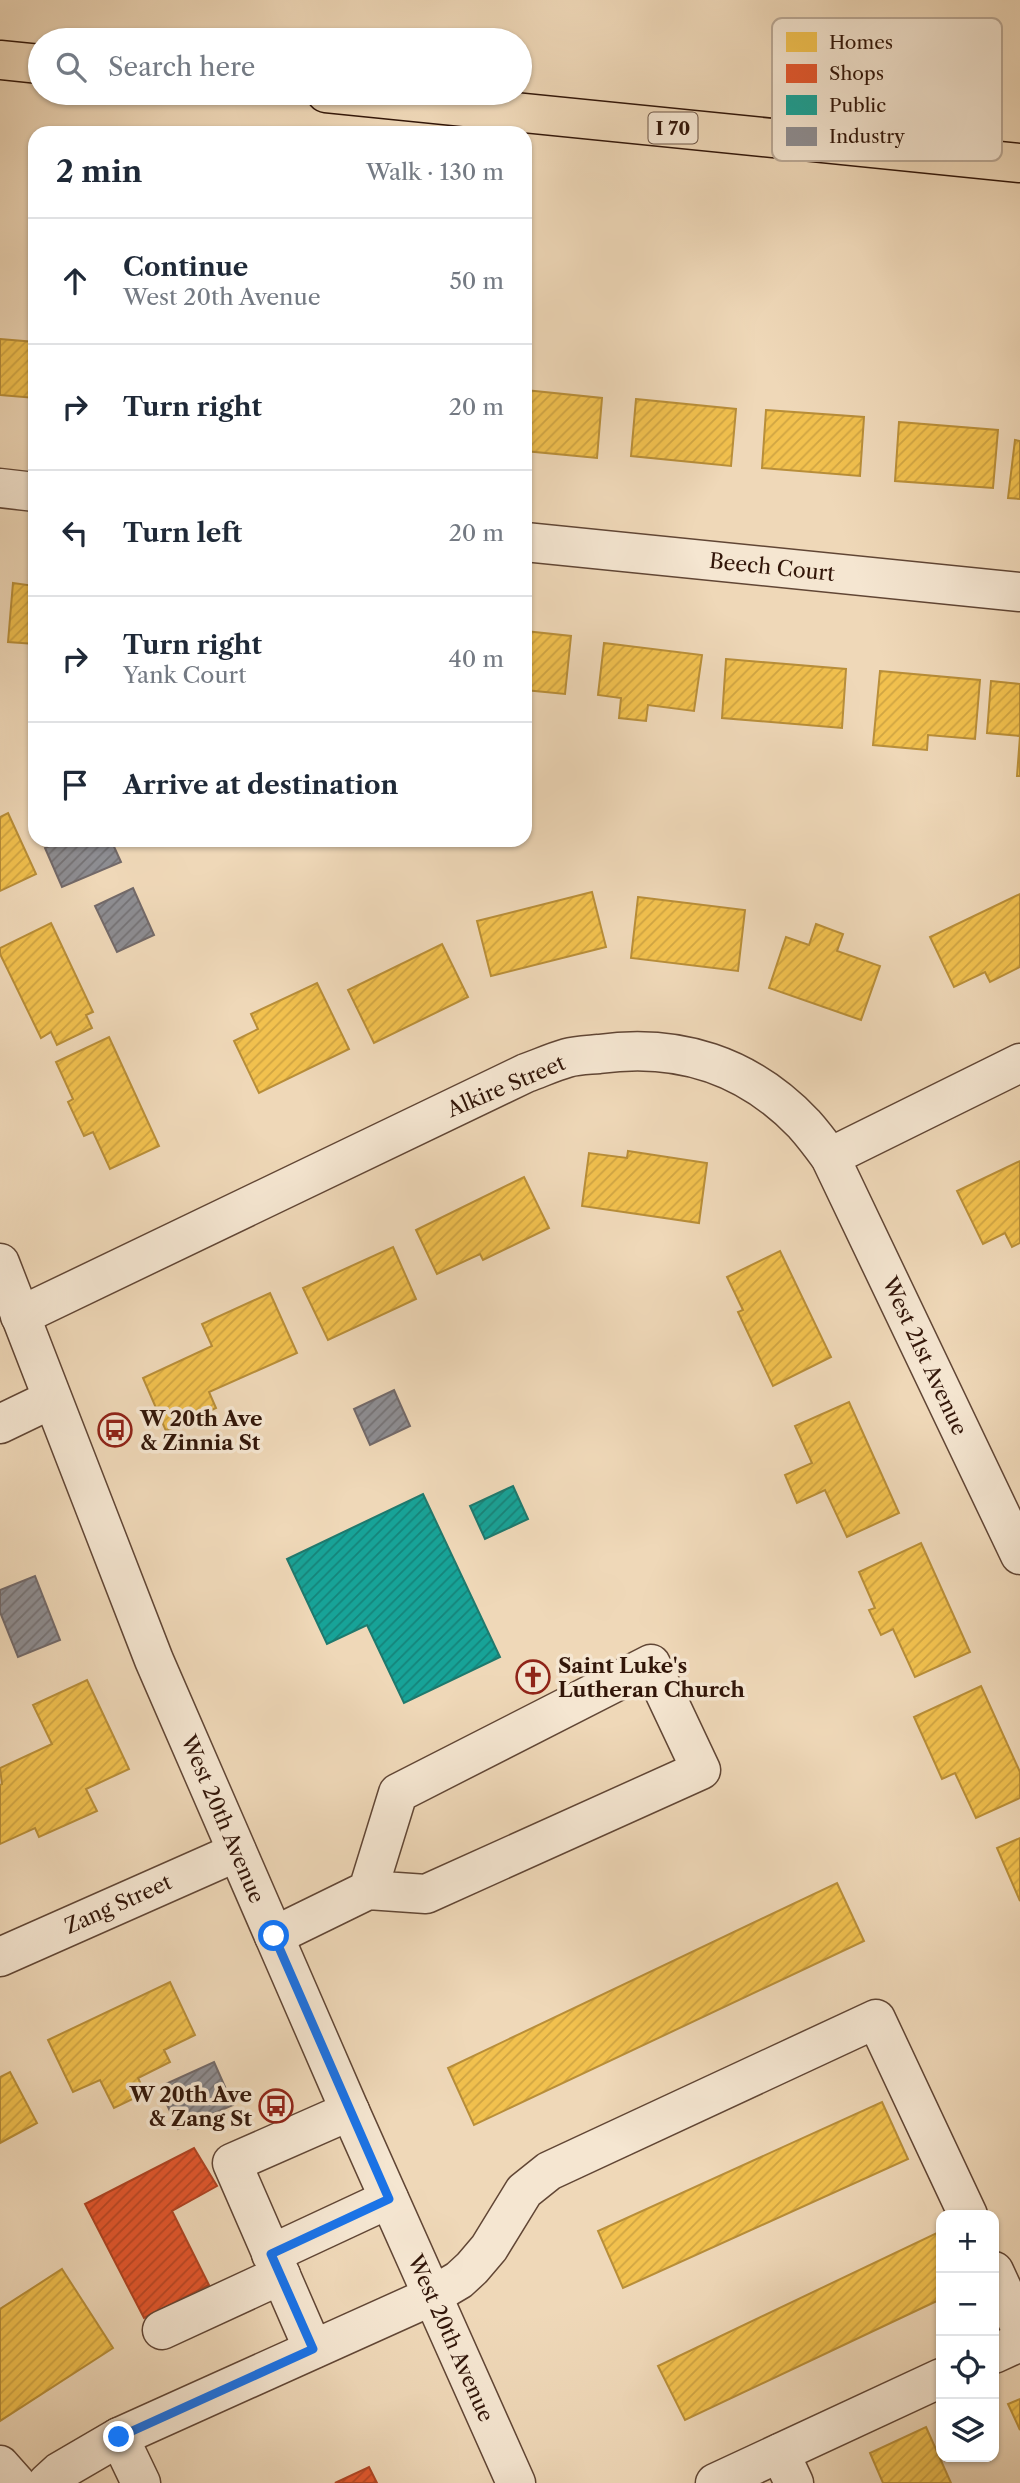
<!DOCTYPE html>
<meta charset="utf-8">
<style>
:root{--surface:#fff;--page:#f2f2f3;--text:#1f2937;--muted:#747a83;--line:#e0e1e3}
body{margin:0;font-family:"Libre Caslon Text",serif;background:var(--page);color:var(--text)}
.controls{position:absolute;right:21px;bottom:21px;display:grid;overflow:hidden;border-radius:14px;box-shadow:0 2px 5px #0004}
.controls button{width:63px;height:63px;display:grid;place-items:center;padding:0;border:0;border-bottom:2px solid var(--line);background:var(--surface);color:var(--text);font:35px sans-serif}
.stop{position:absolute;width:21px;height:21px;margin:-16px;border:5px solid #1a73e8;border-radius:50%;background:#fff}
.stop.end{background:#1a73e8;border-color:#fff;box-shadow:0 2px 7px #0008}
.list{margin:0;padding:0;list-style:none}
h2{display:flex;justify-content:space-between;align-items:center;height:91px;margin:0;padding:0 28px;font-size:30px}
h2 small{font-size:23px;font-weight:400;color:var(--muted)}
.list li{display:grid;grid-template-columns:46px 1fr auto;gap:21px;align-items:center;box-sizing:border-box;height:126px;padding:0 28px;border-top:2px solid var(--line)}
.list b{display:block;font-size:26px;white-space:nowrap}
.list p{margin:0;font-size:23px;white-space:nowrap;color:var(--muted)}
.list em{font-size:23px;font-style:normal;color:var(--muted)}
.icon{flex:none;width:38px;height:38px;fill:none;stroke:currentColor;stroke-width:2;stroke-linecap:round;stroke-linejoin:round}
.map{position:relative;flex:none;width:1020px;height:2483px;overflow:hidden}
.search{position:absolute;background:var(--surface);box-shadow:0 2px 5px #0004;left:28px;top:28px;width:504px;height:77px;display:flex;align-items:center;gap:18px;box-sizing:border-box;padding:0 24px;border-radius:38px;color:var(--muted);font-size:26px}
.panel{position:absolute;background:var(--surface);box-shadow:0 2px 5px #0004;left:28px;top:126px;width:504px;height:721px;border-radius:21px}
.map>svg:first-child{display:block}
.homes{fill:url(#homes-hatch);stroke:#b88e39;stroke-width:2}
.shops{fill:url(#shops-hatch);stroke:#af4423;stroke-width:2}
.public{fill:url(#public-hatch);stroke:#1f796d;stroke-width:2}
.industry{fill:url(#industry-hatch);stroke:#726969;stroke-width:2}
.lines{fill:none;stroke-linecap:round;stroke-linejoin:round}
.minor-casing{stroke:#614635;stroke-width:41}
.highway-casing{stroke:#321609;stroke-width:41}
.minor{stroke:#f5e6d1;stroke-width:38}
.highway{stroke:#efd8b8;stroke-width:38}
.route{stroke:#1a73e8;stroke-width:9}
.labels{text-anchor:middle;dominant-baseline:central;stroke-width:7;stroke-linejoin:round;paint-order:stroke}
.shield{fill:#f5e6d1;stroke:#6c5445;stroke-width:2}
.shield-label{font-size:19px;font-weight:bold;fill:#321609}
.street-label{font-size:21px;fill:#321609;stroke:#f5e6d1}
.poi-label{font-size:21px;font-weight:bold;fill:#321609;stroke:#f5e6d1;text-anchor:start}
.key{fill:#f5e6d1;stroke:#baa895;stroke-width:2}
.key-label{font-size:19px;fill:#321609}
</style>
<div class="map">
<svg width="1020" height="2483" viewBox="0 0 1020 2483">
<defs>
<pattern id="homes-hatch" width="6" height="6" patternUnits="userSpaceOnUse" patternTransform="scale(1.75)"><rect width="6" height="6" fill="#f2c14e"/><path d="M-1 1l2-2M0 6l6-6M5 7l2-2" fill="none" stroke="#d0a543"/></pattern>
<pattern id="shops-hatch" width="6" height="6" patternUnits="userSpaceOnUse" patternTransform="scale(1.75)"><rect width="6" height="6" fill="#e4572e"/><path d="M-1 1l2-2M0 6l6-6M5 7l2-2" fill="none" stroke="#b94725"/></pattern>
<pattern id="public-hatch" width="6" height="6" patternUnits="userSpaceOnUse" patternTransform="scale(1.75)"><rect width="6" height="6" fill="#17a398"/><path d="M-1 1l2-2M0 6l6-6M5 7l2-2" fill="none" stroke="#15847a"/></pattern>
<pattern id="industry-hatch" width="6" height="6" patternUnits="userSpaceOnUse" patternTransform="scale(1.75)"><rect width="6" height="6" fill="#8d8d92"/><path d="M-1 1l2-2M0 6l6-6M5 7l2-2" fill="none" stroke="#747275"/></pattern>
</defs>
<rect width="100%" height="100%" fill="#efd8b8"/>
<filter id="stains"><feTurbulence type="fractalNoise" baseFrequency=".00286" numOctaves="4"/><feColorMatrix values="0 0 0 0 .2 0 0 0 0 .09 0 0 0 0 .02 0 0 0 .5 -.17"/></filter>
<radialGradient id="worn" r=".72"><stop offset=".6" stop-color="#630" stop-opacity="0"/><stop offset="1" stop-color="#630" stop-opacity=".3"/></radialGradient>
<g class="homes">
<polygon points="0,339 35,342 35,398 0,395"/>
<polygon points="525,390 602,398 597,458 525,451"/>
<polygon points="636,399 736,409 731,466 631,456"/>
<polygon points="766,410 864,417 860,476 762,468"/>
<polygon points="899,422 998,430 993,488 895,481"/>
<polygon points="1015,440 1020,441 1020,499 1008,498"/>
<polygon points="13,583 35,586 35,644 8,642"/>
<polygon points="525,631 571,636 565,694 525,690"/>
<polygon points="604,643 702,655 694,711 648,705 646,721 619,718 621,698 598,695"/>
<polygon points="726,659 846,669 842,728 722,718"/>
<polygon points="880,671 980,680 975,739 928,735 927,750 873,745"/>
<polygon points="991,681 1020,684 1020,776 1017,776 1020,736 987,733"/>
<polygon points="8,813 36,874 0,891 0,817"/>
<polygon points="592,892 606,947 491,976 477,921"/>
<polygon points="1020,894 1020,967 990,982 985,972 954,987 930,937"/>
<polygon points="638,897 745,910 738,971 631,958"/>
<polygon points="51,923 93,1012 86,1015 92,1028 57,1045 51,1032 41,1038 0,954 0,948"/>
<polygon points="816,924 843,934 837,951 880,966 861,1020 769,988 786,937 809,945"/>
<polygon points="442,944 468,997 374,1043 348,990"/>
<polygon points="317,983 349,1049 259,1093 234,1041 258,1029 251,1014"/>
<polygon points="109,1037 159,1146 110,1169 93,1132 84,1136 68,1102 73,1099 56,1062"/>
<polygon points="628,1151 707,1163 699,1223 582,1206 589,1153 627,1158"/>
<polygon points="1020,1161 1020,1243 1012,1247 1005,1233 983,1244 957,1191"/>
<polygon points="524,1177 549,1228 483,1260 480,1254 437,1274 416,1230"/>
<polygon points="393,1247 416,1299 328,1340 303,1288"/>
<polygon points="780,1251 831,1357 773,1386 738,1312 743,1310 727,1277"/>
<polygon points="270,1293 297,1353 209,1392 216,1408 166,1431 143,1378 212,1346 202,1324"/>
<polygon points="849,1402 899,1513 847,1537 825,1490 797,1503 785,1475 812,1463 795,1426"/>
<polygon points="921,1543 970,1652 915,1677 893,1629 881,1635 869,1610 875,1608 859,1572"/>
<polygon points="87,1680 129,1769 86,1789 97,1811 39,1837 35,1828 0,1844 0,1785 2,1784 0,1768 52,1744 33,1705"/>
<polygon points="981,1686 1020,1772 1020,1798 976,1818 955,1773 942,1779 914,1717"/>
<polygon points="1020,1838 1020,1901 997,1848"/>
<polygon points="837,1883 864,1941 474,2125 448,2068"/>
<polygon points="170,1982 195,2035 164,2050 170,2062 138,2078 145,2093 114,2108 100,2080 73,2092 48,2040"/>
<polygon points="10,2072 37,2123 0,2143 0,2077"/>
<polygon points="882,2102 908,2159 623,2288 598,2231"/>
<polygon points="941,2231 941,2299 685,2420 658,2366"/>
<polygon points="62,2269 113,2348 0,2421 0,2309"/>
<polygon points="1020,2399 1020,2430 1008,2404"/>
<polygon points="926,2427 951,2483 883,2483 870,2453"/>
</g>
<g class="shops">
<polygon points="194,2148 217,2186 172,2211 209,2285 144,2318 85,2204"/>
<polygon points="369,2467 377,2483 335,2483"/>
</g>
<g class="public">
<polygon points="513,1486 528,1519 485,1539 470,1506"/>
<polygon points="423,1494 500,1657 404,1703 367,1625 327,1644 287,1559"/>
</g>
<g class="industry">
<polygon points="63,840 111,840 121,862 62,887 45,848"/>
<polygon points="133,888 154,935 117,952 95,906"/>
<polygon points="394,1390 410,1426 370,1445 354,1409"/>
<polygon points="35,1576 60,1640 18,1657 0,1612 0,1590"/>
<polygon points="214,2062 233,2105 178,2129 159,2087"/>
</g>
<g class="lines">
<defs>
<g id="minor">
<polyline points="0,488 35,492"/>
<polyline points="525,542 1020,592"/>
<polyline points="830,1157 1020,1063"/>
<polyline points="0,1263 154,1660 350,2111 516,2483"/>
<path d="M20,1316L526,1073C540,1068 553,1062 567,1058C577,1055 588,1055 599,1054C678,1043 748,1065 804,1124C813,1134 822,1146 830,1157L1020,1555"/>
<polyline points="0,1424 52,1399"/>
<polyline points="274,1936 368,1890 426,1894 701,1770 651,1664 398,1793 368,1890"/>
<polyline points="0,1957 237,1852"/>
<polyline points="271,2254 389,2199"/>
<polyline points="994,2271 1020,2327"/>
<polyline points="162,2330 281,2275"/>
<polyline points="313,2349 232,2163 350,2111"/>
<polyline points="994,2354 1020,2342"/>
<polyline points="119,2437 141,2483"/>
<polyline points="780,2453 794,2483"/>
<polyline points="0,2465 16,2483"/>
<polyline points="47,2483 59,2472 119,2437 432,2296 459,2280 472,2268 489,2248 524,2191 549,2171 876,2019 968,2215"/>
<polyline points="715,2483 941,2378"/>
</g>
<g id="highway">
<polyline points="0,60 40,64"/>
<polyline points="326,93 1020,163"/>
</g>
</defs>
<use href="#minor" class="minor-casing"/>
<use href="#highway" class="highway-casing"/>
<use href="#minor" class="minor"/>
<use href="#highway" class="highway"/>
</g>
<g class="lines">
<polyline class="route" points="119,2437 313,2349 271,2254 389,2199 274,1936"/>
</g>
<defs>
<symbol id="bus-ring" viewBox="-11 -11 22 22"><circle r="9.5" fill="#f5e6d1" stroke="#8f2418" stroke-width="1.5"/><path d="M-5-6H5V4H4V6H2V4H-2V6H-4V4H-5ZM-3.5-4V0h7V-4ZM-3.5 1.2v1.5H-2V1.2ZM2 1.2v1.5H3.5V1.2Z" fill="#8f2418"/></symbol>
<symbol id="church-ring" viewBox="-11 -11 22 22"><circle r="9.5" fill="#f5e6d1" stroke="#8f2418" stroke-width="1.5"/><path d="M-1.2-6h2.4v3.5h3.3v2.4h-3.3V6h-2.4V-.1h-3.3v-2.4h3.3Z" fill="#8f2418"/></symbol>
</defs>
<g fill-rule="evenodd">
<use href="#bus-ring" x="96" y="1411" width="38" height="38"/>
<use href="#church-ring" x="514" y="1658" width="38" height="38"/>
<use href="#bus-ring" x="257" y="2087" width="38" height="38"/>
</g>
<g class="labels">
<rect class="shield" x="648.5" y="112.5" width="49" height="31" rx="5"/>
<g class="shield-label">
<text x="673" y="128">I 70</text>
</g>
<g class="street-label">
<text transform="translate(772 567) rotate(6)">Beech Court</text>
<text transform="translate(506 1086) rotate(-23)">Alkire Street</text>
<text transform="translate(925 1356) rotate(65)">West 21st Avenue</text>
<text transform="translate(223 1819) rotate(67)">West 20th Avenue</text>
<text transform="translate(118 1904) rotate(-24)">Zang Street</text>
<text transform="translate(451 2338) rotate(66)">West 20th Avenue</text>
</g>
<g class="poi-label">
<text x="140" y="1418">W 20th Ave<tspan x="140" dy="24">&amp; Zinnia St</tspan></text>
<text x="558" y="1665">Saint Luke's<tspan x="558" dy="24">Lutheran Church</tspan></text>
<text x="252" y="2094" text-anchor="end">W 20th Ave<tspan x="252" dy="24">&amp; Zang St</tspan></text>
</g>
</g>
<rect x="772" y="18" width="230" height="143" rx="10" class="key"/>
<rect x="786" y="32" width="31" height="20" fill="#f2c14e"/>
<rect x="786" y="64" width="31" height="19" fill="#e4572e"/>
<rect x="786" y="95" width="31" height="20" fill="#17a398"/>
<rect x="786" y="127" width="31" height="19" fill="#8d8d92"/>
<g class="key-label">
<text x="829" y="49">Homes</text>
<text x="829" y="80">Shops</text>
<text x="829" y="112">Public</text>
<text x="829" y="143">Industry</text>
</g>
<rect width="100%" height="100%" filter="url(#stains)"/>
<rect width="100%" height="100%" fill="url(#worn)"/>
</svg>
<div class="controls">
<button>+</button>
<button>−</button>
<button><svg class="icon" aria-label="locate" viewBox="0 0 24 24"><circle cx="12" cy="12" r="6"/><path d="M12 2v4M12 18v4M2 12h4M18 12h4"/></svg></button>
<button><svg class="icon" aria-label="layers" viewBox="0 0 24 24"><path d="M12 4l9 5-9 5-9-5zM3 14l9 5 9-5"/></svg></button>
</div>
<div class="stop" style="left:274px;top:1936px"></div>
<div class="stop end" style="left:119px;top:2437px"></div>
<div class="search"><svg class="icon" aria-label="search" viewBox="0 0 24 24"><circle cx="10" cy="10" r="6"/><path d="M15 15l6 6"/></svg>Search here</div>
<section class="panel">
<h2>2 min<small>Walk · 130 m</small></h2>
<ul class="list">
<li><svg class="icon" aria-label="ahead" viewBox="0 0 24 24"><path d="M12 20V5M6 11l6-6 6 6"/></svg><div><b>Continue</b><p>West 20th Avenue</p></div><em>50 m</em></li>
<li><svg class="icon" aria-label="right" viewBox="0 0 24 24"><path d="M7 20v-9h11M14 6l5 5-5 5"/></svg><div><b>Turn right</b></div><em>20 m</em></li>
<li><svg class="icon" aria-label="left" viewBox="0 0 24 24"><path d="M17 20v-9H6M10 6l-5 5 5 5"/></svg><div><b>Turn left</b></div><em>20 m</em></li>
<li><svg class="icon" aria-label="right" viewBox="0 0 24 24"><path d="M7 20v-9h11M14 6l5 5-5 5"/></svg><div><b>Turn right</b><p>Yank Court</p></div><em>40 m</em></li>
<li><svg class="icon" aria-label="arrive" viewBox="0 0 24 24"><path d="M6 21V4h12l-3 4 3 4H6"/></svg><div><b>Arrive at destination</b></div></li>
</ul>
</section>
</div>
